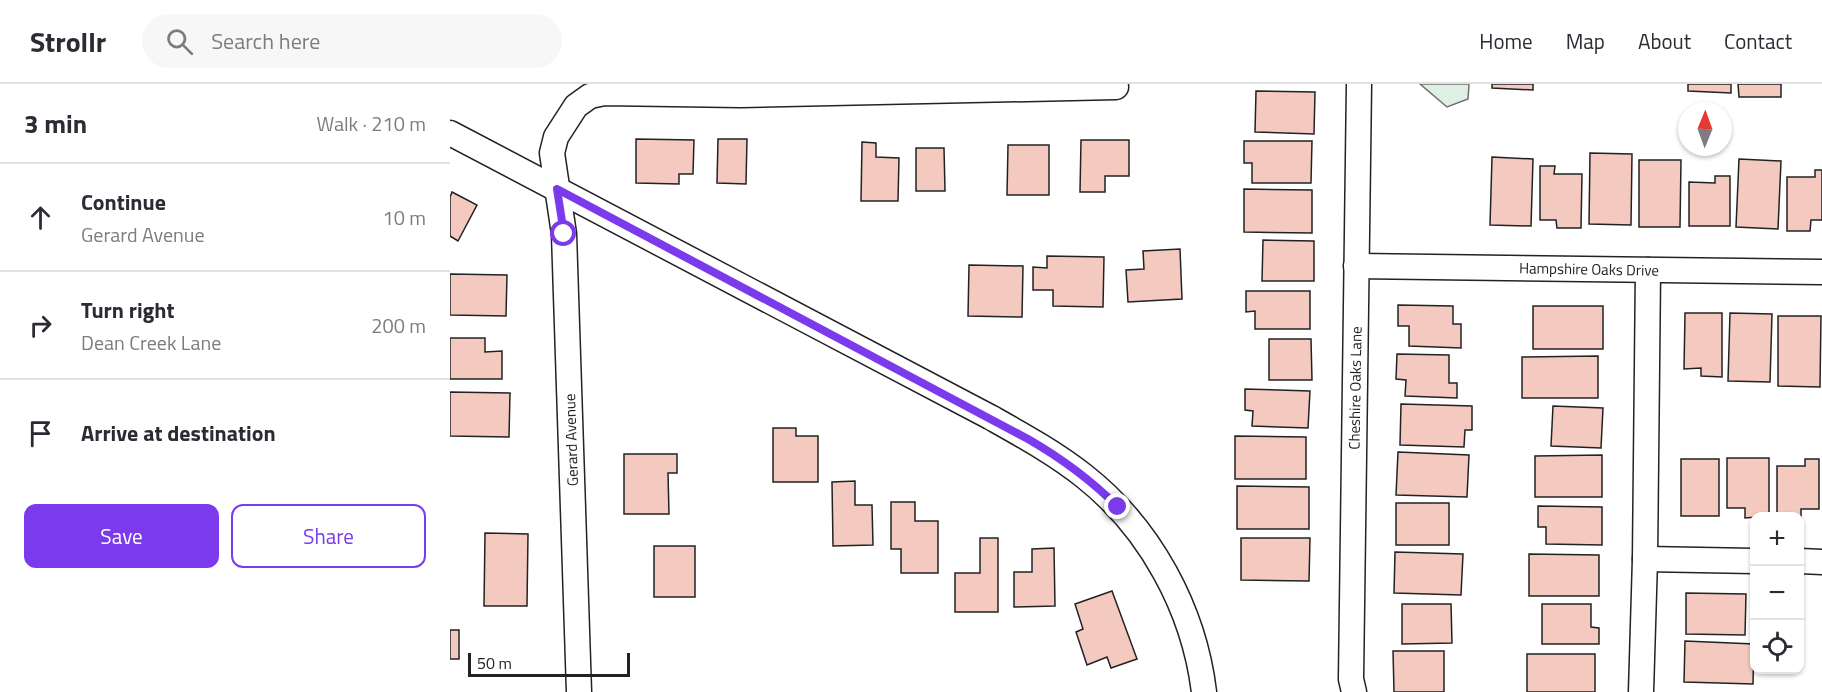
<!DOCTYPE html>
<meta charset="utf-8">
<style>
:root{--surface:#fff;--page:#f7f7f7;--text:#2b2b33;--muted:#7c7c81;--line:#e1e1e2;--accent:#7c3aed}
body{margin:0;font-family:"Titillium Web",sans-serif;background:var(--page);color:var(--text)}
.controls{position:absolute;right:18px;bottom:18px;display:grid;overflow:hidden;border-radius:12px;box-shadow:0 2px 4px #0004}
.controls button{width:54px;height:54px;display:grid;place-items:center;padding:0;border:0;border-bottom:2px solid var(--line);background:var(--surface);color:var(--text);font:30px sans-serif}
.compass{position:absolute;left:1228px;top:18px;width:54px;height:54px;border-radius:50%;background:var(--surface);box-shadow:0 2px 4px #0004;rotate:1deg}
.scale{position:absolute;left:18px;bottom:15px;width:162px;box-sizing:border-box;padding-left:6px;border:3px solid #222;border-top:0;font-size:16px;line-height:21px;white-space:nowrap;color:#222;-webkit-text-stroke:4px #fff;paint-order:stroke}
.stop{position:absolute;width:18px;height:18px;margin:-14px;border:4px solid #7c3aed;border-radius:50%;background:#fff}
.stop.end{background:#7c3aed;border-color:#fff;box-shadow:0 2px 6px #0008}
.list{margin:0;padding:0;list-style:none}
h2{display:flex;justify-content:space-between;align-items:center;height:78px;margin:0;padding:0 24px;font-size:26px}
h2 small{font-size:20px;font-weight:400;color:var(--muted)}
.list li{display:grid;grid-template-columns:39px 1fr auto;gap:18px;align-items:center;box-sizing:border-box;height:108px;padding:0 24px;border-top:2px solid var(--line)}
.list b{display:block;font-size:22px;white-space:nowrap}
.list p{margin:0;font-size:20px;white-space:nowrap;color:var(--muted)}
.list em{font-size:20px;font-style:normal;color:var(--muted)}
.actions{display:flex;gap:12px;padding:18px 24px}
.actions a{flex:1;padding:14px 0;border:2px solid var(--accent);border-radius:12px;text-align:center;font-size:21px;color:var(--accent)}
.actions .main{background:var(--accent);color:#fff}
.icon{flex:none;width:33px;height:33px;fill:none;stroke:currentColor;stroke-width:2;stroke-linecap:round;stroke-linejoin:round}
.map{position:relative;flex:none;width:1372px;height:608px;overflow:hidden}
header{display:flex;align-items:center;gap:36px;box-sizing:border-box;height:84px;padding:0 30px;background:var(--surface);border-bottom:2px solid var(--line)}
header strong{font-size:28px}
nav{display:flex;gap:33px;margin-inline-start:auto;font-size:21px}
.search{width:420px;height:54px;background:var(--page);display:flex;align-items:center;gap:15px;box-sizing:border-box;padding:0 21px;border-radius:33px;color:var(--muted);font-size:22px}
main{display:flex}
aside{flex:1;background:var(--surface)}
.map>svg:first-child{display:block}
.green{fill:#e0efe3;stroke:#6f6f6f;stroke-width:1.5}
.building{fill:#f3c9c0;stroke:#222;stroke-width:1.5}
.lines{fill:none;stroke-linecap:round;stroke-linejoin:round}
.minor-casing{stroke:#222;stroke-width:27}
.minor{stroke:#fff;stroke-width:24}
.route{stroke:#7c3aed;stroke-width:8}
.labels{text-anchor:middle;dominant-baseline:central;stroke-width:4.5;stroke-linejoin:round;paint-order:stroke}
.street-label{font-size:15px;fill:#222;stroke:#fff}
</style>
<header>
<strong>Strollr</strong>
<div class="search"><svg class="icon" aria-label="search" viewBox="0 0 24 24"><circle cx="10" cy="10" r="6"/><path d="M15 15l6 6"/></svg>Search here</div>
<nav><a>Home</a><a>Map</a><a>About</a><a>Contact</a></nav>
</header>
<main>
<aside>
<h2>3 min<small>Walk · 210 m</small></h2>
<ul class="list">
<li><svg class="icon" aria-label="ahead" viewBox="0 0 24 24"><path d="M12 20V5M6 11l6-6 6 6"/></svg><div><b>Continue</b><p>Gerard Avenue</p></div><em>10 m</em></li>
<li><svg class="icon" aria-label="right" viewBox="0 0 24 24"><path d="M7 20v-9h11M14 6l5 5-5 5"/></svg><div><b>Turn right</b><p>Dean Creek Lane</p></div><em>200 m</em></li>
<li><svg class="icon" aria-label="arrive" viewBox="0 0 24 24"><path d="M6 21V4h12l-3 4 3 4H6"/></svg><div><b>Arrive at destination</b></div></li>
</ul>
<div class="actions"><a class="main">Save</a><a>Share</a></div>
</aside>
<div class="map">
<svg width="1372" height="608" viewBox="0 0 1372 608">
<rect width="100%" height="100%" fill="#fff"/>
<polygon class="green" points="970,0 1019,0 1018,15 997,23"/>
<g class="building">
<polygon points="1042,0 1083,0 1083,6 1042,4"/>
<polygon points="1238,0 1281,0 1281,9 1238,7"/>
<polygon points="1288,0 1331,0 1331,13 1289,13"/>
<polygon points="806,7 865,8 864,50 805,48"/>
<polygon points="186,55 244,56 243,90 229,90 229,100 186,99"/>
<polygon points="268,55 297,55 296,100 267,99"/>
<polygon points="631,56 679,56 679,92 655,92 655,108 630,108"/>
<polygon points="794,57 862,57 861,99 802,99 802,79 794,79"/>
<polygon points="412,58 426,59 426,73 449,74 448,117 411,117"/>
<polygon points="558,61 599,61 599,111 557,111"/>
<polygon points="466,64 494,64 495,107 466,107"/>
<polygon points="1140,69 1182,70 1181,141 1139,140"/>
<polygon points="1042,73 1083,75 1081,142 1040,141"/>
<polygon points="1289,75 1331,77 1328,145 1286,143"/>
<polygon points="1189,76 1231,76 1230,143 1189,143"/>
<polygon points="1090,82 1105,82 1104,90 1132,90 1131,144 1107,144 1106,136 1090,136"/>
<polygon points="1365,86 1372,86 1372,136 1361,136 1360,147 1337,147 1337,93 1365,93"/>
<polygon points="1265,92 1280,92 1280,142 1239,142 1239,98 1265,99"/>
<polygon points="794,105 862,106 862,149 794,148"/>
<polygon points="2,108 27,121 8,157 0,152 0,113"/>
<polygon points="813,156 864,157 864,197 812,197"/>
<polygon points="730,165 732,215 678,218 676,186 694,185 693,167"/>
<polygon points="597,172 654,173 653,223 603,222 603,206 583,206 583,183 597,184"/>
<polygon points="519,181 573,182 572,233 518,232"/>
<polygon points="0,190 57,191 56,232 0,231"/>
<polygon points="796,207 860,207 860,245 805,245 805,227 796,228"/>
<polygon points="948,221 1003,222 1003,240 1011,240 1011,264 959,262 959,242 948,242"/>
<rect x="1083" y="222" width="70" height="43"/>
<polygon points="1235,229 1272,229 1272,293 1251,292 1251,284 1234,285"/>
<polygon points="1280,229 1322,230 1320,298 1278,297"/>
<polygon points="1328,232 1371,232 1370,303 1328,302"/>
<polygon points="0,254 35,254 35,268 52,267 52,295 0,295"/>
<polygon points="819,255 861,255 862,296 819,296"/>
<polygon points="947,270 999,271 999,299 1007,299 1007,314 955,312 956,296 946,295"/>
<polygon points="1148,272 1148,314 1072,314 1072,273"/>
<polygon points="795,305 860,307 858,344 802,342 803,327 795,326"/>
<polygon points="0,308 60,309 59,353 0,352"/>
<polygon points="951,320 1022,322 1022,346 1015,346 1014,363 950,361"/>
<polygon points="1103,322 1153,324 1151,364 1101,362"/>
<polygon points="323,344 346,344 346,352 368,352 368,398 323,398"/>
<polygon points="785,352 856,353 856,395 785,395"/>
<polygon points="948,368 1019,371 1017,413 946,411"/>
<polygon points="174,370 227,370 227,389 218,389 219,430 174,430"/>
<polygon points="1152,371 1152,413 1085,413 1085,372"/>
<polygon points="1277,374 1319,374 1319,432 1295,434 1295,424 1277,424"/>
<rect x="1231" y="375" width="38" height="57"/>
<polygon points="1355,375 1369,375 1369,425 1351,425 1351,435 1350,432 1327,432 1327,382 1355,382"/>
<polygon points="405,397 405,421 422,421 423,461 383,462 382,398"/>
<polygon points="787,402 859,403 859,445 787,445"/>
<polygon points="441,418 465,418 465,437 488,437 488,489 451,489 451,465 441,465"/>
<rect x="946" y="419" width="53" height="42"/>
<polygon points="1088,422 1152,423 1152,461 1096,460 1096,443 1088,443"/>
<polygon points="35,449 78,450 77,522 34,522"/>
<polygon points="530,454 548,454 548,528 505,528 505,489 530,489"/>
<polygon points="791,454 860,454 859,497 791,496"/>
<rect x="204" y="462" width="41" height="51"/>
<polygon points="604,464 605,522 564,523 564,488 582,488 582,465"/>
<polygon points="945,468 1013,470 1011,511 944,509"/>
<polygon points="1079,470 1149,471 1149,512 1079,512"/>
<polygon points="662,507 687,575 661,584 657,573 637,581 626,548 633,545 625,520"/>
<polygon points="1236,509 1296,510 1295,551 1236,550"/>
<polygon points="952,520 1001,520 1002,559 952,560"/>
<polygon points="1092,520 1141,520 1141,543 1149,544 1149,560 1092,560"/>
<rect x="0" y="546" width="9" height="29"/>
<polygon points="1235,557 1304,560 1303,600 1234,598"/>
<polygon points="943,567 994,567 994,608 944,608"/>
<rect x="1077" y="570" width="68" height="38"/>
</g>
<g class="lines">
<defs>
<g id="minor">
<path d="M0,49L540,333C572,351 605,369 634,392C700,444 744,525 754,608"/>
<polyline points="906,182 1372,188"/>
<polyline points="1195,475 1304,477"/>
<polyline points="1350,477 1372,478"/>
<polyline points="129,608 114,150 102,69 106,53 126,22 140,12 154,9 291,11 666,3"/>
<polyline points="904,608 901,595 909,0"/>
<polyline points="1191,608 1195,475 1198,186"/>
</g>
</defs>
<use href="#minor" class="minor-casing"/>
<use href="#minor" class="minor"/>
</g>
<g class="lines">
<path class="route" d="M114,150L107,105L578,355C611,374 641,396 668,423"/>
</g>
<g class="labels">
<g class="street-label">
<text transform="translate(1139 185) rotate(1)">Hampshire Oaks Drive</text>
<text transform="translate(905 304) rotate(-89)">Cheshire Oaks Lane</text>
<text transform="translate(121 356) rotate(-92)">Gerard Avenue</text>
</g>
</g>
</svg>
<div class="controls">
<button>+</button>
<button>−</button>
<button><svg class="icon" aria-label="locate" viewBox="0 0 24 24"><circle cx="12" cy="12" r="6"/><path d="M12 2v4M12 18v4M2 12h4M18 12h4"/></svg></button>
</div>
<svg class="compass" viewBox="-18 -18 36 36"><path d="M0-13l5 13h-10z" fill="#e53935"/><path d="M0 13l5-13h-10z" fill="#7c7c81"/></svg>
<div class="scale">50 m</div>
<div class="stop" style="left:114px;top:150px"></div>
<div class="stop end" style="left:668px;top:423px"></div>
</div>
</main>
